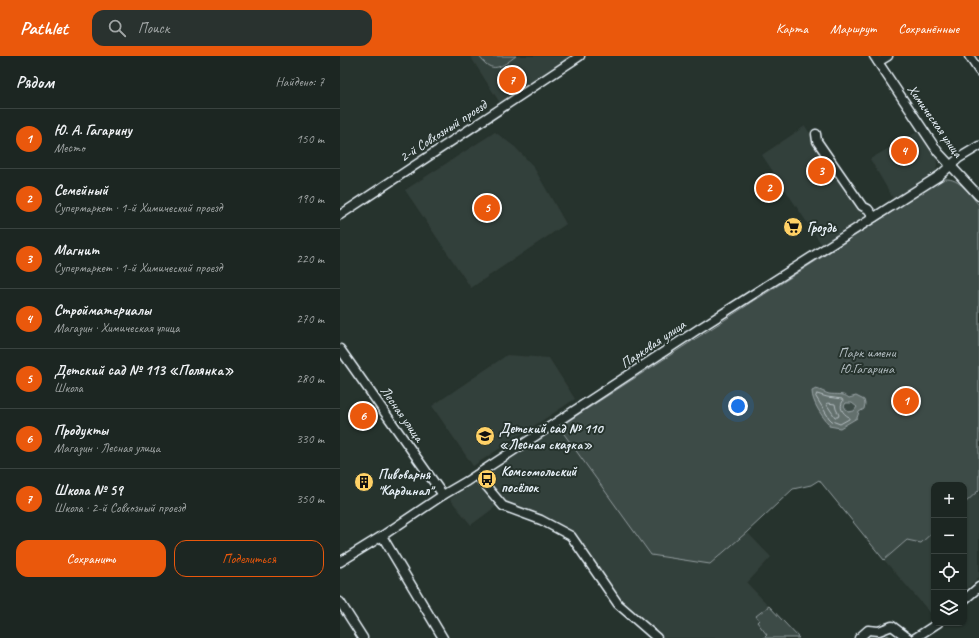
<!DOCTYPE html>
<html lang="ru">
<meta charset="utf-8">
<style>
:root{--surface:#1c2622;--page:#29322f;--text:#f1f3f6;--muted:#a0a5a5;--line:#3a4340;--accent:#ea580c}
body{margin:0;font-family:Caveat,sans-serif;background:var(--page);color:var(--text)}
.controls{position:absolute;right:12px;bottom:12px;display:grid;overflow:hidden;border-radius:8px;box-shadow:0 1px 3px #0004}
.controls button{width:36px;height:36px;display:grid;place-items:center;padding:0;border:0;border-bottom:1px solid var(--line);background:var(--surface);color:var(--text);font:20px sans-serif}
.you{position:absolute;left:398px;top:350px;width:14px;height:14px;margin:-10px;border:3px solid #fff;border-radius:50%;background:#1a73e8;box-shadow:0 0 0 6px #1a73e833}
.badge{display:grid;place-items:center;width:26px;height:26px;border-radius:50%;background:var(--accent);color:#fff;font-size:13px;font-weight:700}
.pin{position:absolute;translate:-50% -50%;border:2px solid #fff;box-shadow:0 1px 4px #0006}
.list{margin:0;padding:0;list-style:none}
h2{display:flex;justify-content:space-between;align-items:center;height:52px;margin:0;padding:0 16px;font-size:17px}
h2 small{font-size:13px;font-weight:400;color:var(--muted)}
.list li{display:grid;grid-template-columns:26px 1fr auto;gap:12px;align-items:center;box-sizing:border-box;height:60px;padding:0 16px;border-top:1px solid var(--line)}
.list b{display:block;font-size:15px;white-space:nowrap}
.list p{margin:0;font-size:13px;white-space:nowrap;color:var(--muted)}
.list em{font-size:13px;font-style:normal;color:var(--muted)}
.actions{display:flex;gap:8px;padding:12px 16px}
.actions a{flex:1;padding:9px 0;border:1px solid var(--accent);border-radius:12px;text-align:center;font-size:14px;color:var(--accent)}
.actions .main{background:var(--accent);color:#fff}
.icon{flex:none;width:22px;height:22px;fill:none;stroke:currentColor;stroke-width:2;stroke-linecap:round;stroke-linejoin:round}
.map{position:relative;flex:none;width:639px;height:582px;overflow:hidden}
header{display:flex;align-items:center;gap:24px;box-sizing:border-box;height:56px;padding:0 20px;background:var(--accent);color:#fff}
header strong{font-size:19px}
nav{display:flex;gap:22px;margin-inline-start:auto;font-size:14px}
.search{width:280px;height:36px;background:var(--page);display:flex;align-items:center;gap:10px;box-sizing:border-box;padding:0 14px;border-radius:12px;color:var(--muted);font-size:15px}
main{display:flex}
aside{flex:1;background:var(--surface)}
.map>svg:first-child{display:block}
.built{fill:#333f3a}
.green{fill:#3e4b47;stroke:#939ea0}
.water{fill:#636f6d;stroke:#98a3a5;fill-rule:evenodd}
.lines{fill:none;stroke-linecap:round;stroke-linejoin:round}
.shore{stroke:#b3bdc0;stroke-width:1}
.minor-casing{stroke:#e8f1f8;stroke-width:11}
.minor{stroke:#26332d;stroke-width:8}
.labels{text-anchor:middle;dominant-baseline:central;stroke-width:4;stroke-linejoin:round;paint-order:stroke}
.street-label{font-size:14px;fill:#e8f1f8;stroke:#26332d}
.poi-label{font-size:14px;font-weight:bold;fill:#e8f1f8;stroke:#26332d;text-anchor:start}
.park-label{font-size:14px;fill:#b5bfc3;stroke:#26332d}
</style>
<header>
<strong>Pathlet</strong>
<div class="search"><svg class="icon" aria-label="search" viewBox="0 0 24 24"><circle cx="10" cy="10" r="6"/><path d="M15 15l6 6"/></svg>Поиск</div>
<nav><a>Карта</a><a>Маршрут</a><a>Сохранённые</a></nav>
</header>
<main>
<aside>
<h2>Рядом<small>Найдено: 7</small></h2>
<ul class="list">
<li><span class="badge">1</span><div><b>Ю. А. Гагарину</b><p>Место</p></div><em>150 m</em></li>
<li><span class="badge">2</span><div><b>Семейный</b><p>Супермаркет · 1-й Химический проезд</p></div><em>190 m</em></li>
<li><span class="badge">3</span><div><b>Магнит</b><p>Супермаркет · 1-й Химический проезд</p></div><em>220 m</em></li>
<li><span class="badge">4</span><div><b>Стройматериалы</b><p>Магазин · Химическая улица</p></div><em>270 m</em></li>
<li><span class="badge">5</span><div><b>Детский сад № 113 «Полянка»</b><p>Школа</p></div><em>280 m</em></li>
<li><span class="badge">6</span><div><b>Продукты</b><p>Магазин · Лесная улица</p></div><em>330 m</em></li>
<li><span class="badge">7</span><div><b>Школа № 59</b><p>Школа · 2-й Совхозный проезд</p></div><em>350 m</em></li>
</ul>
<div class="actions"><a class="main">Сохранить</a><a>Поделиться</a></div>
</aside>
<div class="map">
<svg width="639" height="582" viewBox="0 0 639 582">
<rect width="100%" height="100%" fill="#26332d"/>
<filter id="ink" filterUnits="userSpaceOnUse"><feTurbulence type="fractalNoise" baseFrequency=".025" numOctaves="2"/><feDisplacementMap in="SourceGraphic" scale="8" xChannelSelector="R" yChannelSelector="G"/><feConvolveMatrix kernelMatrix="1 2 1 2 8 2 1 2 1" color-interpolation-filters="sRGB"/></filter>
<g filter="url(#ink)">
<g class="built">
<polygon points="130,0 236,0 160,47"/>
<polygon points="465,70 526,162 482,189 422,99"/>
<polygon points="579,75 596,100 597,108 596,116 554,144 530,103"/>
<polygon points="155,76 175,91 193,110 226,168 131,232 65,134"/>
<polygon points="167,299 209,302 235,343 133,410 92,350"/>
<polygon points="219,371 311,499 370,508 407,476 431,501 407,527 429,550 417,560 419,564 417,567 427,579 424,582 320,582 280,544 238,482 227,474 175,452 167,446 147,421 147,416"/>
<polygon points="137,423 158,449 131,469 110,443"/>
<polygon points="639,434 639,521 624,535 624,448"/>
<polygon points="594,475 594,561 544,504 567,484 581,487"/>
</g>
<g class="green">
<path d="M139,0H176C161,11 152,19 139,0Z"/>
<path d="M605,123C620,122 629,138 639,149V434L624,448V429H594V475L581,487L567,484L544,504L479,424L471,429L453,433L407,476L370,508L311,499L219,371L598,126Z"/>
<polygon points="429,550 459,582 424,582 427,579 417,566 419,564 416,560"/>
<polygon points="531,577 543,578 554,582 525,582"/>
</g>
<path class="water" d="M476,333C481,334 485,337 489,338C497,339 503,337 509,342L516,340L524,344L525,348L524,353L519,356L517,362L500,372L489,370V368C482,361 472,346 472,335ZM506,347H512L517,351L514,355L508,356L504,350Z"/>
<g class="lines">
<g class="shore">
<path d="M477,338L487,341L502,343L503,345C499,351 502,357 509,361V363L500,368L492,365L489,362L476,341Z"/>
<polygon points="488,347 495,348 496,353 499,359 498,361 495,361 487,349"/>
</g>
<defs>
<g id="minor">
<polyline points="534,0 598,96 639,140"/>
<polyline points="629,0 639,15"/>
<polyline points="538,6 548,0"/>
<polyline points="476,78 477,85 522,150 528,153 534,161"/>
<polyline points="0,159 240,0"/>
<polyline points="0,293 103,439"/>
<polyline points="137,419 163,450 201,464 231,480 278,548 317,582"/>
<polyline points="42,480 103,582"/>
<polyline points="0,506 42,480 103,439 127,425 360,272 599,120 619,102 639,90"/>
<polyline points="624,544 639,531"/>
<polyline points="0,546 23,582"/>
<polyline points="519,582 528,574 539,575 552,570 568,582"/>
<polyline points="575,582 598,567"/>
</g>
</defs>
<use href="#minor" class="minor-casing"/>
<use href="#minor" class="minor"/>
</g>
</g>
<defs>
<symbol id="supermarket-disc" viewBox="-11 -11 22 22"><circle r="9.5" fill="#ffd166" stroke="#26332d"/><path d="M-6-5.5h2.5l.6 2H6L4.5 2H-2.5L-4.4-4H-6ZM-1.5 3.2a1.3 1.3 0 1 0 .1 0ZM3 3.2a1.3 1.3 0 1 0 .1 0Z" fill="#111"/></symbol>
<symbol id="school-disc" viewBox="-11 -11 22 22"><circle r="9.5" fill="#ffd166" stroke="#26332d"/><path d="M0-5L7-2L0 1L-7-2ZM-4 1L0 2.5L4 1V4Q0 6-4 4Z" fill="#111"/></symbol>
<symbol id="bus-disc" viewBox="-11 -11 22 22"><circle r="9.5" fill="#ffd166" stroke="#26332d"/><path d="M-5-6H5V4H4V6H2V4H-2V6H-4V4H-5ZM-3.5-4V0h7V-4ZM-3.5 1.2v1.5H-2V1.2ZM2 1.2v1.5H3.5V1.2Z" fill="#111"/></symbol>
<symbol id="building-disc" viewBox="-11 -11 22 22"><circle r="9.5" fill="#ffd166" stroke="#26332d"/><path d="M-4-6H4V6H1V3H-1V6H-4ZM-2.5-4.3h1.7v1.8h-1.7ZM.8-4.3h1.7v1.8H.8ZM-2.5-1h1.7V.8h-1.7ZM.8-1h1.7V.8H.8Z" fill="#111"/></symbol>
</defs>
<g fill-rule="evenodd">
<use href="#supermarket-disc" x="442" y="160" width="22" height="22"/>
<use href="#school-disc" x="134" y="369" width="22" height="22"/>
<use href="#bus-disc" x="136" y="412" width="22" height="22"/>
<use href="#building-disc" x="13" y="415" width="22" height="22"/>
</g>
<g class="labels">
<g class="street-label">
<text transform="translate(595 65) rotate(55)">Химическая улица</text>
<text transform="translate(103 75) rotate(-33)">2-й Совхозный проезд</text>
<text transform="translate(313 288) rotate(-34)">Парковая улица</text>
<text transform="translate(62 358) rotate(55)">Лесная улица</text>
</g>
<g class="poi-label">
<text x="467" y="171">Гроздь</text>
<text x="159" y="372">Детский сад № 110<tspan x="159" dy="16">«Лесная сказка»</tspan></text>
<text x="161" y="415">Комсомольский<tspan x="161" dy="16">посёлок</tspan></text>
<text x="38" y="418">Пивоварня<tspan x="38" dy="16">"Кардинал"</tspan></text>
</g>
<g class="park-label">
<text x="527" y="296">Парк имени<tspan x="527" dy="16">Ю.Гагарина</tspan></text>
</g>
</g>
</svg>
<div class="controls">
<button>+</button>
<button>−</button>
<button><svg class="icon" aria-label="locate" viewBox="0 0 24 24"><circle cx="12" cy="12" r="6"/><path d="M12 2v4M12 18v4M2 12h4M18 12h4"/></svg></button>
<button><svg class="icon" aria-label="layers" viewBox="0 0 24 24"><path d="M12 4l9 5-9 5-9-5zM3 14l9 5 9-5"/></svg></button>
</div>
<div class="you"></div>
<div class="pin badge" style="left:566px;top:345px">1</div>
<div class="pin badge" style="left:429px;top:132px">2</div>
<div class="pin badge" style="left:481px;top:115px">3</div>
<div class="pin badge" style="left:564px;top:95px">4</div>
<div class="pin badge" style="left:147px;top:152px">5</div>
<div class="pin badge" style="left:23px;top:360px">6</div>
<div class="pin badge" style="left:172px;top:24px">7</div>
</div>
</main>
